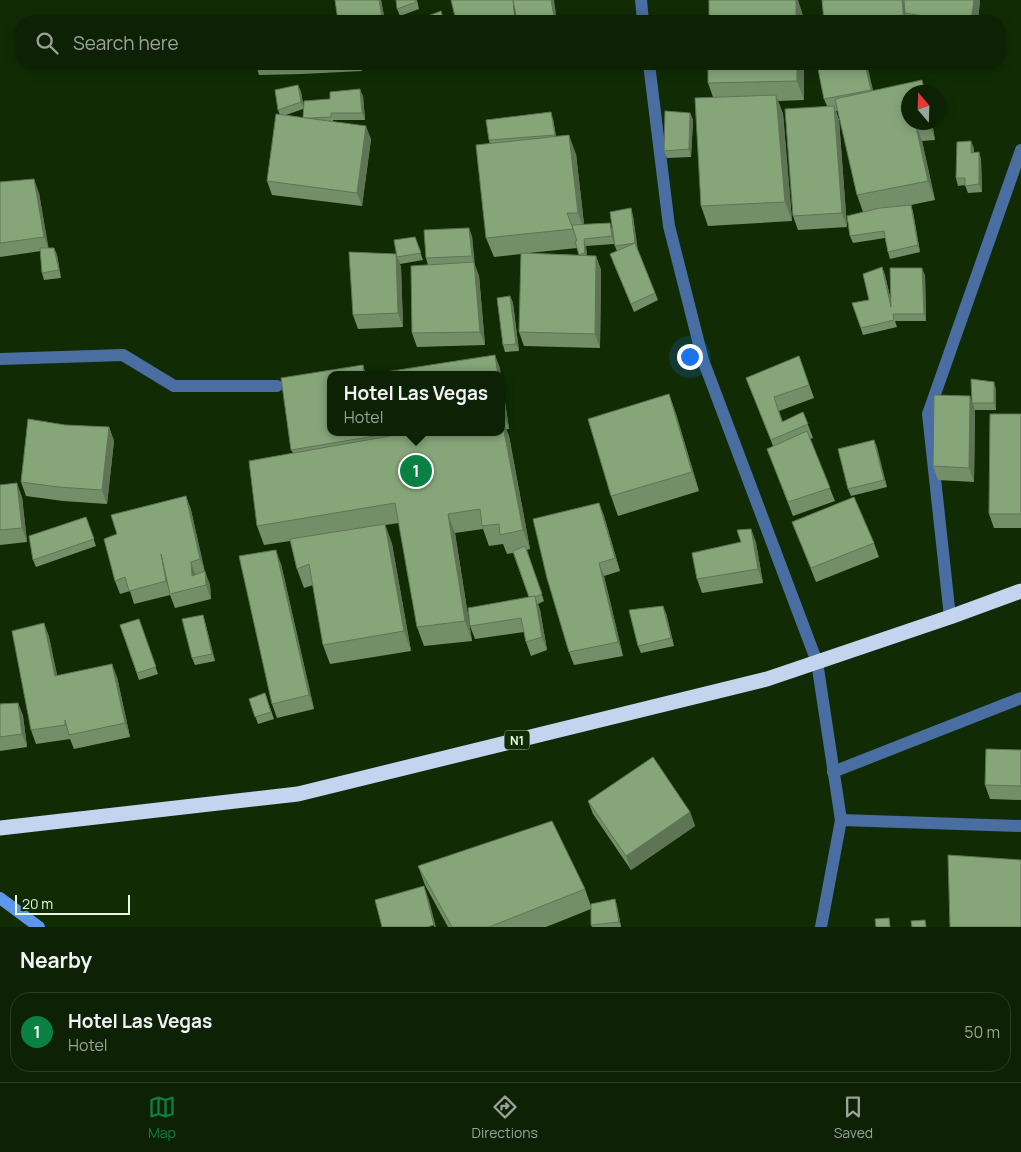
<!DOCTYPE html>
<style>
:root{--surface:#0d2104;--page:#1b2e13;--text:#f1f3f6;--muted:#9aa39a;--line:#2d3e26;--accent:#0b8043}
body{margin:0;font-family:Manrope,sans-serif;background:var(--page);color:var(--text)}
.compass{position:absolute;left:901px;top:85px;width:45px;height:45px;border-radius:50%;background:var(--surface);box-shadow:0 2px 12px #0003;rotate:341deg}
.scale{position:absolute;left:15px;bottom:12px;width:115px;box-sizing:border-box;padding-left:5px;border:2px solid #e7f8e1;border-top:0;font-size:14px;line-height:18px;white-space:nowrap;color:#e7f8e1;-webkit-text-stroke:4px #112c05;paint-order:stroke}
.you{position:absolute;left:689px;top:356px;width:18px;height:18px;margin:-12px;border:4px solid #fff;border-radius:50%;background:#1a73e8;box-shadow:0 0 0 8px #1a73e833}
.badge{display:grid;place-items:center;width:32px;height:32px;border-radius:50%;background:var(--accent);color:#fff;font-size:16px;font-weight:700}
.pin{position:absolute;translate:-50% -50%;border:2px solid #fff;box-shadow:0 1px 5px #0006}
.popup{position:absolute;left:327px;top:371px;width:178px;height:65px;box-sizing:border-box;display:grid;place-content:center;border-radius:10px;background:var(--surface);filter:drop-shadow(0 1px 4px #0005);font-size:16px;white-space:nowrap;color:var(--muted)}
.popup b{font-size:19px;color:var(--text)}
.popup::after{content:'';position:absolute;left:50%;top:100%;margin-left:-10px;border:10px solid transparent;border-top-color:var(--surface)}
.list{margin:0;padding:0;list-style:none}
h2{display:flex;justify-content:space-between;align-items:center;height:65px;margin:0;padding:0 20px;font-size:21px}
h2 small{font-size:16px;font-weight:400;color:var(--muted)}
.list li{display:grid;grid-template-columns:32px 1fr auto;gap:15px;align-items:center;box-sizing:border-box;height:80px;margin:0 10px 10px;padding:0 10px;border:1px solid var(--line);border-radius:20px}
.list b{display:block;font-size:19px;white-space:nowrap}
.list p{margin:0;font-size:16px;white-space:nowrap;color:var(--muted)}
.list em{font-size:16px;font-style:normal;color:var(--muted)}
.icon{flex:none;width:28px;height:28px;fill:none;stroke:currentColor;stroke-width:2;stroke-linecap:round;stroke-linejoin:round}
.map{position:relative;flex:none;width:1021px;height:927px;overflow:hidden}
.search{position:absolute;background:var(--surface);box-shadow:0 2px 12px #0003;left:15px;right:15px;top:15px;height:55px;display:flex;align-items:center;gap:12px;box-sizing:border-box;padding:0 18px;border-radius:20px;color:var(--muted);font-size:19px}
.sheet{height:155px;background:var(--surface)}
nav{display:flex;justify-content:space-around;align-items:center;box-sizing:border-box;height:70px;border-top:1px solid var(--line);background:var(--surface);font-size:14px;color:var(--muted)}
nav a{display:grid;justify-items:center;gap:2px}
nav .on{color:var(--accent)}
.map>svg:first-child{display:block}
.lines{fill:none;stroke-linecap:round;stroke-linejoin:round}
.lane{stroke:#4a6ea1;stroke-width:12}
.street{stroke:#4a6ea1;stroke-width:12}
.secondary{stroke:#5d96ea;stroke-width:12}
.highway{stroke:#c2d4ee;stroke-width:15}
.wall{fill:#738f69;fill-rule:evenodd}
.shaded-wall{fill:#5e7455}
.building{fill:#86a67a;stroke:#5e7455}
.labels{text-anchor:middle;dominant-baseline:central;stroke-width:5;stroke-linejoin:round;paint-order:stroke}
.shield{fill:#112c05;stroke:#a7bb9f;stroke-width:1}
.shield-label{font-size:12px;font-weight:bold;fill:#e7f8e1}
</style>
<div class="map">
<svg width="1021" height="927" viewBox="0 0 1021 927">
<rect width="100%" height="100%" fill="#112c05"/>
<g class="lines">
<polyline class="lane" points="950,617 928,414 1021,150"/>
<g class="street">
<polyline points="641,0 643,21"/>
<polyline points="649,64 669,226 703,360 817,662 841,820 821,927"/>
<polyline points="0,359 123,355 174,386 277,386"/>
<polyline points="833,772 1021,698"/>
<polyline points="841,820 1021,826"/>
</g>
<polyline class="secondary" points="0,898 39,927"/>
<polyline class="highway" points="0,828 298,794 767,679 950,617 1021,591"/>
</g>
<g class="wall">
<polygon points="335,0 381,0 385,21 338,21"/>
<polygon points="417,0 419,9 400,16 397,9"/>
<polygon points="822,0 980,0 978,21 824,21"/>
<polygon points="257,64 362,64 362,71 302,74 259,75 257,68"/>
<polygon points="708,64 804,64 804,100 778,101 783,114 792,221 708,226 701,206 713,97 708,83"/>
<polygon points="817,64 866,64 873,91 908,122 932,122 935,140 922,141 935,200 911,205 913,212 920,252 890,259 888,252 885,238 853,243 850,236 863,212 857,195 838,111 836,111 839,120 847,227 798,230 793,216 827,106 824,99"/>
<path d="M298,85L301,92L304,109L363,96L365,120H333V121L371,139L362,206L272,195L267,181L280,115L278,110ZM303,109V118L286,115Z"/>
<polygon points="690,113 693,120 691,157 667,158 664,151"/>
<path d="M553,119L556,136L576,154L584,225L612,229L631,208L633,216L637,248L658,300L634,312L613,262L617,251L614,244L586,246L587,256H596L601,270L600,348L524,346L519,332L521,254L494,257L486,238L490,144L489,140ZM577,248L579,255L529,253Z"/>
<polygon points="974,148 974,153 979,152 981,160 982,192 968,193 965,185 958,186 956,178"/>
<polygon points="0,182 39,193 48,248 54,248 57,255 61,278 44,280 42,273 41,251 0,257"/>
<polygon points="472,236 474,264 479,276 485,345 417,347 412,333 428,265 426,258"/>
<polygon points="415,237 423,260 400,264 397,257"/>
<polygon points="396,254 401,267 403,327 358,329 353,315"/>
<polygon points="882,267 885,275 891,301 925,275 926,321 895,321 897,327 863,335 852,303 869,300"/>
<polygon points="510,296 513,303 519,351 505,352 503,345"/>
<polygon points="799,356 814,398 779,411 783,422 803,412 813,438 810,439 835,501 793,516 767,449 773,446 746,378"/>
<polygon points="363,365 366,375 331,432 501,432 501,375 509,429 506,429 509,436 530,549 527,550 544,601 538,604 540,610 547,650 531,656 526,642 524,632 475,639 470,626 529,597 513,553 507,554 503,544 489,546 483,529 455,533 472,641 424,646 417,627 399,523 385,525 392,544 411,651 330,664 323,645 313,585 304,588 297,569 290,541 264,545 257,526 293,453 291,450"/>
<polygon points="996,389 996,410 975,410 974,482 938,480 933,466 970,396 972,403"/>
<polygon points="669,394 676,414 699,491 618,516 611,496"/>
<polygon points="1021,414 1021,528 994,528 989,514"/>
<polygon points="65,425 109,427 114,441 107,504 63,501 26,496 21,482"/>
<polygon points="874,440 887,487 851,496 848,489"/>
<polygon points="0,485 22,497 27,542 0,545"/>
<polygon points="186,496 191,510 205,573 210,585 211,599 175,608 170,595 134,604 130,591 120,594 115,581 117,534"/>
<polygon points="599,503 604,516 620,571 604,576 623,656 574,665 569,652"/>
<polygon points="86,517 96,546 36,567 33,560"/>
<polygon points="792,522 874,543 879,557 816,582"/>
<polygon points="751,529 756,543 763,583 702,593 697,579 741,542"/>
<polygon points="281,564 314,709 277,718 272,704"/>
<polygon points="666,613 674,646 641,653 638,646"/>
<polygon points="203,615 205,622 215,661 195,665 192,658"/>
<polygon points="139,619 158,674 139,680 120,625"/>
<polygon points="44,623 49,637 57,675 117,677 130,737 74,749 70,739 36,744 31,730"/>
<polygon points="265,693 274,719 258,724 249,699"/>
<polygon points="18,703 23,716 27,747 0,751 0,704"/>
<polygon points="1021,750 1021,800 990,799 985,785"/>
<polygon points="588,801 690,812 695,826 631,870 593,814"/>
<polygon points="418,866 585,889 591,906 615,899 617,906 621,927 592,927 591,925 591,909 546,927 448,927 425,885"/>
</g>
<g class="shaded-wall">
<polygon points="379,0 381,0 385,21 384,21 382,17"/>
<polygon points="551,0 554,0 557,21 555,21"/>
<polygon points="796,0 798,0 803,15 803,21 796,21"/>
<polygon points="902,0 908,0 905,13 908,21 904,21"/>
<polygon points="974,0 980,0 978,21 971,21"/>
<polygon points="359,64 362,64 362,71"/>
<polygon points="797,64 804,64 804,100 797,81"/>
<polygon points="865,64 866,64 868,68 876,104 871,90"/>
<polygon points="922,80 926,92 924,92"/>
<polygon points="298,85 301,92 304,109 301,102"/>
<polygon points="360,89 363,96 365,120 362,113"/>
<polygon points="776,95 783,114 792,221 785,202"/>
<polygon points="834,106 839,120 847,227 842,213"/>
<polygon points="551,112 553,119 557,142 555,135"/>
<polygon points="690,113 693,120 691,157 689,149"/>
<polygon points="915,122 922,141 935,200 928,181"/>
<polygon points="929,122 932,122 935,140"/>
<polygon points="366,126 371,139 362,206 357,193"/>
<polygon points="569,135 576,154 585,232 578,213"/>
<polygon points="971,141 974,148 973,160 971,153"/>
<polygon points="979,152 981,160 982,192 979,184"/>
<polygon points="34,179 39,193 49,250 44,237"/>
<polygon points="911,205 913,212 920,252 918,245"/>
<polygon points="631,208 633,216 638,250 635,243"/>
<polygon points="610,223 613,230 614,244 612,236"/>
<polygon points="469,228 472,236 475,264 472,256"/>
<polygon points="584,239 586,246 587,260 585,253"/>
<polygon points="54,248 57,255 61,278 59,270"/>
<polygon points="396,254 401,267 403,327 398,313"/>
<polygon points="596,256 601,270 600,348 595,334"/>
<polygon points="474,262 479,276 485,345 480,332"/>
<polygon points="882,267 885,275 894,314 891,307"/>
<polygon points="922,268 925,275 926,321 924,314"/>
<polygon points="510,296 513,303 519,351 516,344"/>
<polygon points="495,355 500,368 501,375 498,375"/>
<polygon points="363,365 366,375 364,375"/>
<polygon points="501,375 509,429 504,415 501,393"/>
<polygon points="994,382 996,389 996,410 994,403"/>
<polygon points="669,394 676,414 699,491 692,472"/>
<polygon points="970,396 975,410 974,482 969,468"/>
<polygon points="501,416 509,436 530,549 523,530"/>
<polygon points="109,427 114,441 107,504 102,490"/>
<polygon points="874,440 877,447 887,487 884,480"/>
<polygon points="17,483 22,497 27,542 22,528"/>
<polygon points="186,496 191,510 205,572 200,559"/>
<polygon points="599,503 604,516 620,571 615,558"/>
<polygon points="448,514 455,533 472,641 465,621"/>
<polygon points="385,524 392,544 411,651 404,631"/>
<polygon points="751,529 756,543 763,583 758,569"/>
<polygon points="276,550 281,564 314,709 309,695"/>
<polygon points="161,554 166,568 171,595 166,581"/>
<polygon points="191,562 196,576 192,576"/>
<polygon points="599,563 604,576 623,656 618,642"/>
<polygon points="205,571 210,585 211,599 206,585"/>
<polygon points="535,596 540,610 547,650 542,637"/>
<polygon points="663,606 666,613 674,646 671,638"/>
<polygon points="203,615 205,622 215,661 212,654"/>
<polygon points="44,623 49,637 60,690 55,676"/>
<polygon points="112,664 117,677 130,737 125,723"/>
<polygon points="18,703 23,716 27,747 22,734"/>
<polygon points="690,812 695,826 631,870 626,856"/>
<polygon points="424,886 429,900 436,927 434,927 434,925"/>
<polygon points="615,899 617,906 621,927 619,922"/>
</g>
<g class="building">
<polygon points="335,0 379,0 382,17 359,21 338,21"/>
<polygon points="396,0 416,0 416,2 397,9"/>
<polygon points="451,0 513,0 515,21 456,21"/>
<polygon points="513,0 551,0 555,21 517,21"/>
<rect x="709" y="0" width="87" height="21"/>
<polygon points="822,0 902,0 904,21 824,21"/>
<polygon points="904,0 974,0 971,21 953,21 905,13"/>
<polygon points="441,11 444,21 426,21 425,17"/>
<polygon points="257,64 298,64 300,67 257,68"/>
<polygon points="708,64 797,64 797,81 708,83"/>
<polygon points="817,64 865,64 871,90 824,99"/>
<polygon points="922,80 924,92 908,92 908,122 915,122 928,181 857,195 835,99"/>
<polygon points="298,85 301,102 278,110 275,90"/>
<polygon points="360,89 362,113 331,113 331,117 311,118 303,118 304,101 330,99 330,92"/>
<polygon points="776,95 785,202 701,206 695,98"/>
<polygon points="834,106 842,213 793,216 785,109"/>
<polygon points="665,111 690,113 689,149 664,151"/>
<polygon points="551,112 555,135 489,140 486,120"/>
<polygon points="276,114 366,126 357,193 267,181"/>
<polygon points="569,135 578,213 567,213 573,229 486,238 476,145"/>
<polygon points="971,141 971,153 979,152 979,184 965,186 965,178 956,178 957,142"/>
<polygon points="34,179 44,237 0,243 0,182"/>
<polygon points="911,205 918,245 888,252 884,231 850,236 847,216 880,208"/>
<polygon points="631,208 635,243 615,246 610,212"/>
<polygon points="610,223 612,236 584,239 585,253 579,255 575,241 577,241 572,225"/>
<polygon points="469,228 472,256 426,258 424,230"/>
<polygon points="415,237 421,253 397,257 394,240"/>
<polygon points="635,243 655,293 631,304 610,254"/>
<polygon points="40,248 54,248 59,270 42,273"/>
<polygon points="349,252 396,254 398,313 353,315"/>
<polygon points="521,253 596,256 595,334 519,332"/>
<polygon points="474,262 480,332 412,333 411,266"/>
<polygon points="882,267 891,307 890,268 922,268 924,314 893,314 894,320 861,328 852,303 869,300 863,274"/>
<polygon points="510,296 516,344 503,345 497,298"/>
<polygon points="495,355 498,375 366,375"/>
<polygon points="799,356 809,385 774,397 782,422 803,412 808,424 771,440 746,378"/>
<polygon points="363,365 364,375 331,375 331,432 398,432 291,450 281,378"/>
<polygon points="971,379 994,382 994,403 972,403"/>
<polygon points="501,393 504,415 501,416"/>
<polygon points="669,394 692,472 611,496 588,419"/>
<polygon points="934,395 970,396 969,468 933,466"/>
<polygon points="990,414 1021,414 1021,514 989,514"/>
<polygon points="501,416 523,530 500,535 499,524 482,526 480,509 448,514 465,621 417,627 395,503 257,526 249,461 412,432 501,432"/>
<polygon points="28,419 65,425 109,427 102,490 58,487 21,482"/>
<polygon points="807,431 830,488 788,502 767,449"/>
<polygon points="874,440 884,480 848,489 838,449"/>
<polygon points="17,483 22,528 0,530 0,485"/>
<polygon points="186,496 200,559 191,562 192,576 205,571 206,585 170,594 161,554 166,581 129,591 125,577 115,581 104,539 117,534 111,515"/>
<polygon points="854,497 874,543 811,568 792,522"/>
<polygon points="599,503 615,558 599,563 618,642 569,652 547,578 533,519"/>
<polygon points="86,517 94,539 33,560 29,536"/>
<polygon points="385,524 404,631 323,645 309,564 297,569 290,539"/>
<polygon points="751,529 758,569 697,579 692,553 741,542 737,530"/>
<polygon points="525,546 542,594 535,597 535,596 529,597 513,551"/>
<polygon points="276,550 309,695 272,704 239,556"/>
<polygon points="535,596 542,637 526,642 521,618 470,626 468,608"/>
<polygon points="663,606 671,638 638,646 629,610"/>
<polygon points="203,615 212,654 192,658 182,619"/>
<polygon points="139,619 156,667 137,673 120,625"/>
<polygon points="44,623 55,676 112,664 125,723 69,735 65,720 65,725 31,730 12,631"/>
<polygon points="265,693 271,712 255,717 249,699"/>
<polygon points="18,703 22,734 0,737 0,704"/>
<polygon points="986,749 1021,750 1021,786 985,785"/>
<polygon points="653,757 690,812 626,856 588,801"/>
<polygon points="552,821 585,889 489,927 452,927 418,866"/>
<polygon points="948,855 1021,860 1021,927 950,927"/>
<polygon points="424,886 434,925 427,927 382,927 375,900"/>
<polygon points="615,899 619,922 591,925 591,904"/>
<polygon points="889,918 890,927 876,927 875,919"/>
<polygon points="925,920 926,927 912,927 911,921"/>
</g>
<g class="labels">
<rect class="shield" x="504.5" y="730.5" width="25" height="19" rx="4"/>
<g class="shield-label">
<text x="517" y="740">N1</text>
</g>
</g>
</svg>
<svg class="compass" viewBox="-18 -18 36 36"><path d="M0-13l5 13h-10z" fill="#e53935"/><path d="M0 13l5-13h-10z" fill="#9aa39a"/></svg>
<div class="scale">20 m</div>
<div class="you"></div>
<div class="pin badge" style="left:416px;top:471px">1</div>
<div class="popup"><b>Hotel Las Vegas</b>Hotel</div>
<div class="search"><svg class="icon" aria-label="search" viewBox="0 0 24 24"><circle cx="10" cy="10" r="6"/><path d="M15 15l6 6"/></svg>Search here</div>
</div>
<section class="sheet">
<h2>Nearby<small></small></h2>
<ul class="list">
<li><span class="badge">1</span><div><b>Hotel Las Vegas</b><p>Hotel</p></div><em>50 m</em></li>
</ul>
</section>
<nav>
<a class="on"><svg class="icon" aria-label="map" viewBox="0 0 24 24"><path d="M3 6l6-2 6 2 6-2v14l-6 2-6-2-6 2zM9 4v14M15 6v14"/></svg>Map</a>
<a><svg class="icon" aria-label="directions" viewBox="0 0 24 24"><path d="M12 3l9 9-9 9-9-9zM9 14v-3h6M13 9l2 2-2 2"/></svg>Directions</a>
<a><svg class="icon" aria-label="saved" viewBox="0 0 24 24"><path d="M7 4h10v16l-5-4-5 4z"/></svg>Saved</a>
</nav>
